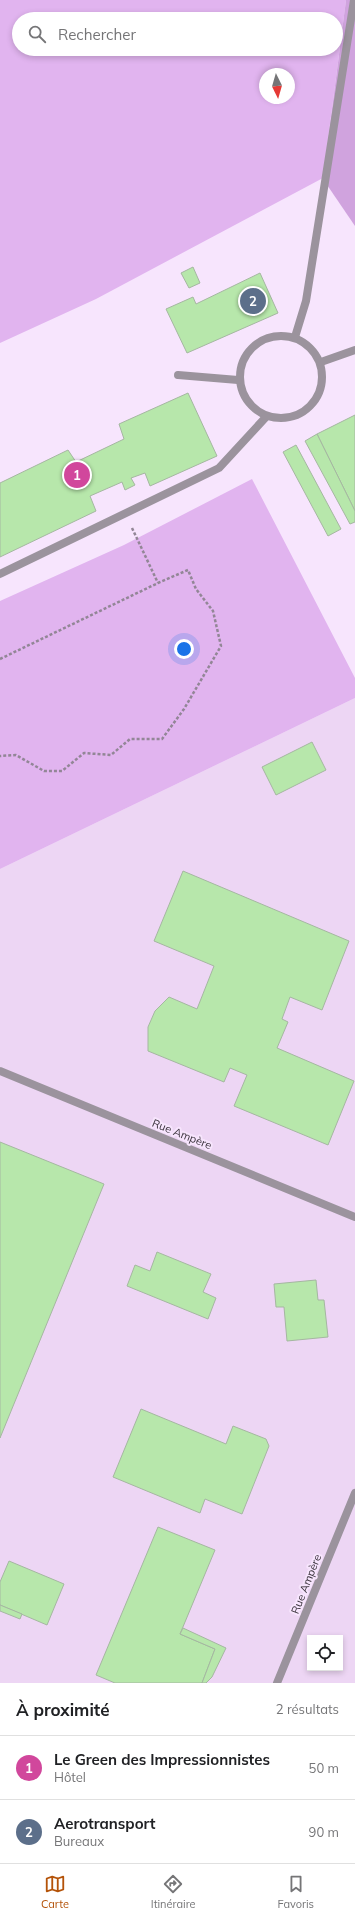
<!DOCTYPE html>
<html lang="fr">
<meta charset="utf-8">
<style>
:root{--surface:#fff;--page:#f6f6f6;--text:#202124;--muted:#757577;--line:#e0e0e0;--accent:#b45309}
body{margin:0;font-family:Mulish,sans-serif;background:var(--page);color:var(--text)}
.controls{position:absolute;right:12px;bottom:12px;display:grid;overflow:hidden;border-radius:0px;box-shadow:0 2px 6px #0003}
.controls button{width:36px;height:36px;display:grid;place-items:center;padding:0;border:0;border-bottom:1px solid var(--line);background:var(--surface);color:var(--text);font:20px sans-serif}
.compass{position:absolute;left:259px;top:68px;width:36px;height:36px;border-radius:50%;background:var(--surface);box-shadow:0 2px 6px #0003;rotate:175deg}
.you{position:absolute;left:184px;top:649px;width:14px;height:14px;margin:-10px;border:3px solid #fff;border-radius:50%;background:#1a73e8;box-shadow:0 0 0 6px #1a73e833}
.badge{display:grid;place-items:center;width:26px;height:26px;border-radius:50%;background:var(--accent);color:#fff;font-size:13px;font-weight:700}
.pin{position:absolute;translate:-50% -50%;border:2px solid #fff;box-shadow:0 1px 4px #0006}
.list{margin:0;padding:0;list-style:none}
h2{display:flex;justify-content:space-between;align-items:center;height:52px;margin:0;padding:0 16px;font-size:17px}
h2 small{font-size:13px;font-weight:400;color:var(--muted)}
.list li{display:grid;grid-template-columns:26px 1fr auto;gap:12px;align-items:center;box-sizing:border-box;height:64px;padding:0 16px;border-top:1px solid var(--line)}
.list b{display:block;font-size:15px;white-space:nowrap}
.list p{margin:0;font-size:13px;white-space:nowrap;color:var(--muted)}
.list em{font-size:13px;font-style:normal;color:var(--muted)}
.icon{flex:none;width:22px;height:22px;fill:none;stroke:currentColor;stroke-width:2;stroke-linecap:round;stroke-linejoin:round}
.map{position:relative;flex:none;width:355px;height:1683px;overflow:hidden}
.search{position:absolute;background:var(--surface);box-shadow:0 2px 6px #0003;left:12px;right:12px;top:12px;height:44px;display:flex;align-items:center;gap:10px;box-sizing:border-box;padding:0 14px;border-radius:22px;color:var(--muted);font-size:15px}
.sheet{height:180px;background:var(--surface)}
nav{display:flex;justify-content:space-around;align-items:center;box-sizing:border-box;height:56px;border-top:1px solid var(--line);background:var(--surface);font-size:11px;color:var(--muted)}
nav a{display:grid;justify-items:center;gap:2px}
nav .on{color:var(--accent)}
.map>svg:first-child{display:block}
.built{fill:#edd6f4;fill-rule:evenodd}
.green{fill:#e1b4ef;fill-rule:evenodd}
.forest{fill:#d0a3de}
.building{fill:#b7e7ab;stroke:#a5b7a1}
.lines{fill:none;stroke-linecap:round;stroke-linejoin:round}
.path{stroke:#928696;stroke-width:2.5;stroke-dasharray:3 2;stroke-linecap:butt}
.lane{stroke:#9b939d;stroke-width:8}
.street{stroke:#9b939d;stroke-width:8}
.labels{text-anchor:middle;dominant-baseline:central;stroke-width:4;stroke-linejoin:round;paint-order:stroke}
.street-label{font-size:11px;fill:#38313a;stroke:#f7e5fd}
</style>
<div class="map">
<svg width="355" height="1683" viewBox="0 0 355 1683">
<rect width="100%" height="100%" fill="#f7e5fd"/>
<path class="built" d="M355,698V1683H0V869ZM310,1638H340V1668H310Z"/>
<g class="green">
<path d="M0,0H346L323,178L96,299L0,343ZM19,19H336V49H19ZM265,74H289V98H265Z"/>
<polygon points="252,479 355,678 355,698 0,869 0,601 124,545"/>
</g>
<polygon class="forest" points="346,0 355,0 355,226 323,179"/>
<g class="building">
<polygon points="193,267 200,283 189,288 181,273"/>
<polygon points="260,273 278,313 187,353 166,309 193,297 196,304"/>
<polygon points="188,393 217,456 150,486 145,473 131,478 135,485 125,490 122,482 90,496 96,511 0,557 0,483 68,450 76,462 124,439 119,424"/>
<polygon points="355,415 355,511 317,434"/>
<polygon points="317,434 355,511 355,522 350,524 305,441"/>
<polygon points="296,445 341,529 328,536 283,452"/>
<polygon points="312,742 326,770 276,795 262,767"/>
<polygon points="183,871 349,941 322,1010 290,997 282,1019 288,1022 277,1048 354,1081 328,1145 234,1106 247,1075 230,1068 224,1082 148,1051 148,1027 155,1011 169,997 197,1009 214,966 154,941"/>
<polygon points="0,1142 104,1184 0,1438"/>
<polygon points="157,1252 211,1274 203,1292 216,1298 208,1319 127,1286 135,1265 150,1271"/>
<polygon points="316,1280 318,1300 324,1300 328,1337 287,1341 284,1307 276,1307 274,1284"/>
<polygon points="141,1409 226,1444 233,1426 266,1439 269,1446 242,1514 205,1499 200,1513 113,1477"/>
<polygon points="158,1527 215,1550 180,1634 215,1649 202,1683 115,1683 96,1675"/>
<polygon points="9,1561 64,1584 47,1625 0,1605 0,1582"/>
<polygon points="0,1605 22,1614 20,1619 0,1611"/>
<polygon points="183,1628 226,1648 212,1677 206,1683 202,1683 215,1649 180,1634"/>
</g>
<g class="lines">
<g class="path">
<polyline points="132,528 158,583"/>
<polyline points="0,659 158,583 188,570 196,589 213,611 221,646 184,709 162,739 130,739 111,755 84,753 62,771 44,771 16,755 0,756"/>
</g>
<g class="lane">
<circle cx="281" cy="377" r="41"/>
<polyline points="295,337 306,301 354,0"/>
<polyline points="321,362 355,350"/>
<polyline points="178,375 238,380"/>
<polyline points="0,574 219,468 266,417"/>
<polyline points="0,1071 355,1217"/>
</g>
<polyline class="street" points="277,1683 355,1493"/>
</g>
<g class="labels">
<g class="street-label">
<text transform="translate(182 1134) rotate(22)">Rue Ampère</text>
<text transform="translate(306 1584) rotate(-68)">Rue Ampère</text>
</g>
</g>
</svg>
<div class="controls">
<button><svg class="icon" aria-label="locate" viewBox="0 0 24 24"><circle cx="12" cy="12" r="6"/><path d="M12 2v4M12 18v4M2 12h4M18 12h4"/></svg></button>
</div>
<svg class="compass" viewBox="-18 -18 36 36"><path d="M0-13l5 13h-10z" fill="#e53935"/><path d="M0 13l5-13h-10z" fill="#757577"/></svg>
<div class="you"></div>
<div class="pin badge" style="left:77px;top:475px;background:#d1479c">1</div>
<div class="pin badge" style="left:253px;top:301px;background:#5c6f8a">2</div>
<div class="search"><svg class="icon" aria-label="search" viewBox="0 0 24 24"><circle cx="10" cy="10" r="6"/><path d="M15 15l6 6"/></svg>Rechercher</div>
</div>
<section class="sheet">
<h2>À proximité<small>2 résultats</small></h2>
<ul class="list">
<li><span class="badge" style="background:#d1479c">1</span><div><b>Le Green des Impressionnistes</b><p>Hôtel</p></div><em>50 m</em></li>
<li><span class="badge" style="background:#5c6f8a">2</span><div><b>Aerotransport</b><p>Bureaux</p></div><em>90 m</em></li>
</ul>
</section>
<nav>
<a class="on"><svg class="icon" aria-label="map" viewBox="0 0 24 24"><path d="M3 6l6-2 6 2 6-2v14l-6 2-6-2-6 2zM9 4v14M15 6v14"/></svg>Carte</a>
<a><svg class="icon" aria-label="directions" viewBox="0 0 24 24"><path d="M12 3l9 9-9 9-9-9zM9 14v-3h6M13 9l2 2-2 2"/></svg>Itinéraire</a>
<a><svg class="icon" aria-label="saved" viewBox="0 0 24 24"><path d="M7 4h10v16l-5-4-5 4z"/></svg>Favoris</a>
</nav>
